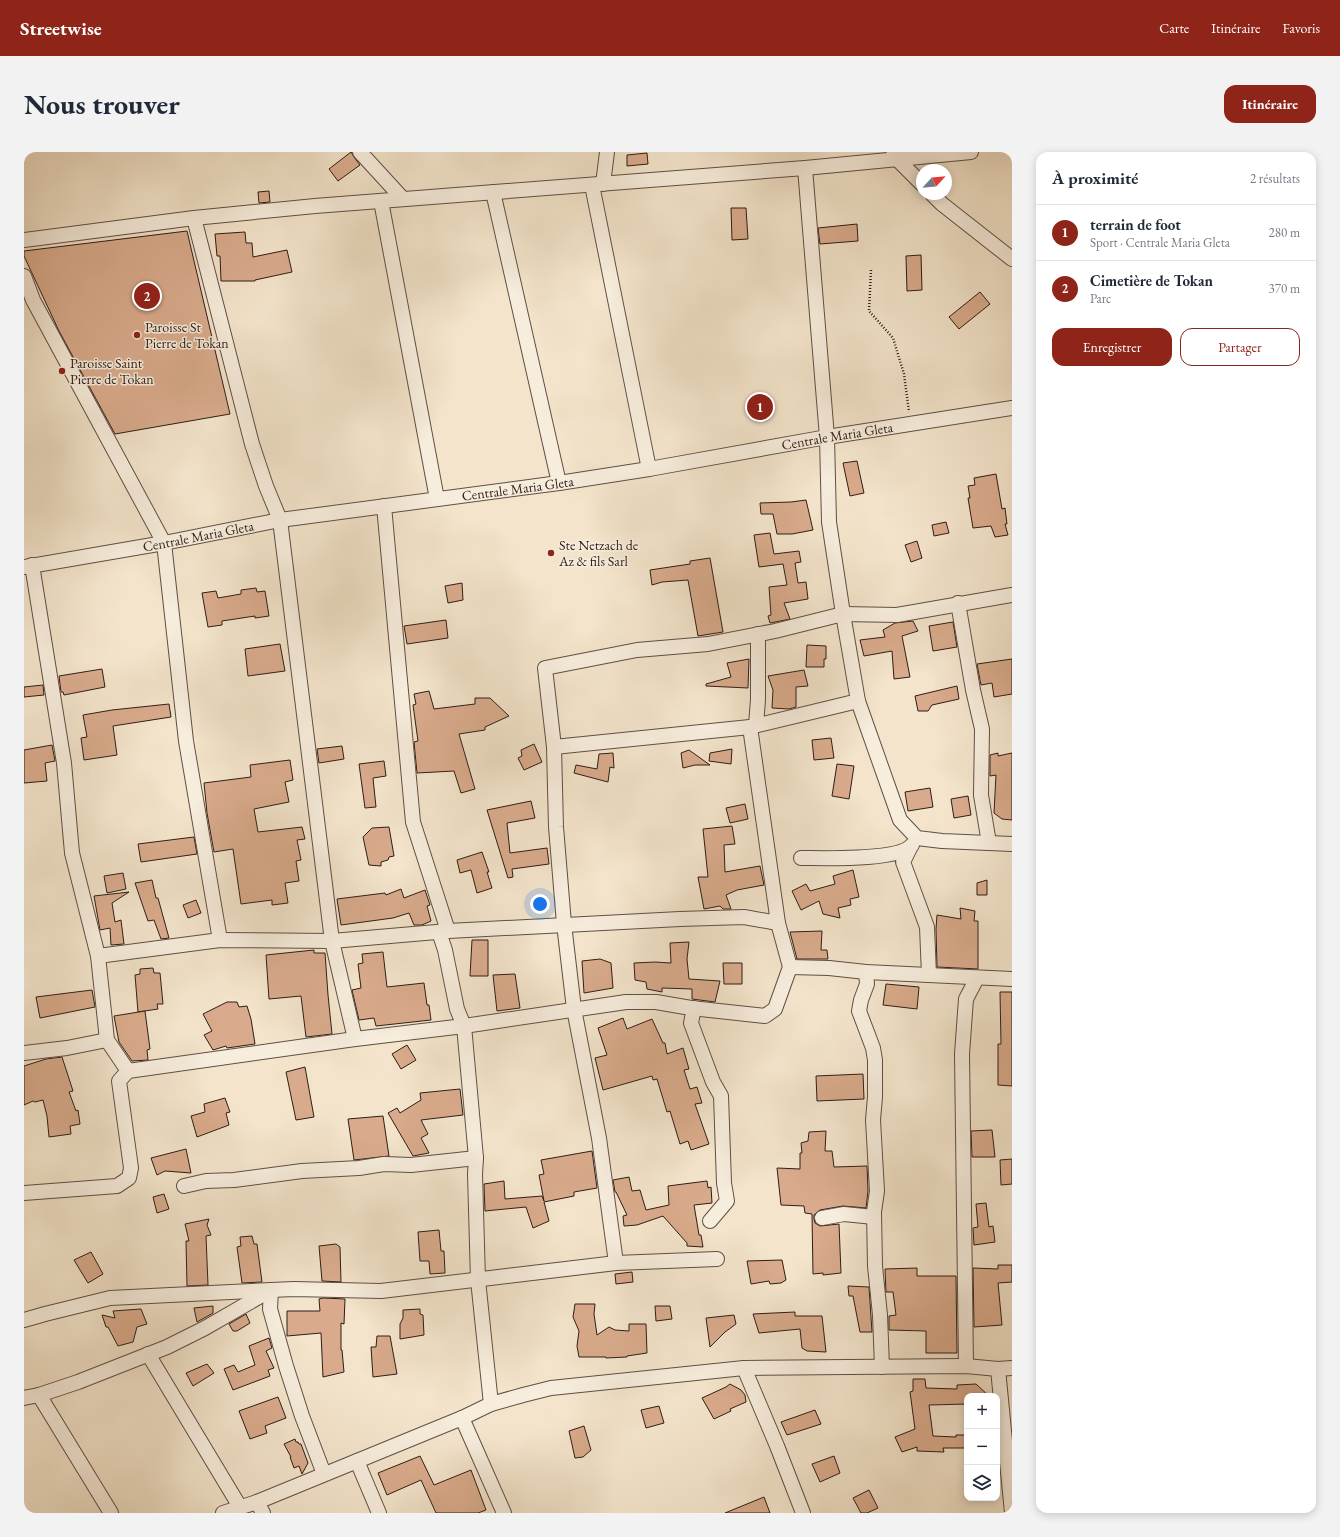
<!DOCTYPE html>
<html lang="fr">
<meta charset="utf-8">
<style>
:root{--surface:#fff;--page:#f2f2f3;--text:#1f2937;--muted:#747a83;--line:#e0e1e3;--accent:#8f2418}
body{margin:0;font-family:"EB Garamond",serif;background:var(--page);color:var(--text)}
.controls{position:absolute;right:12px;bottom:12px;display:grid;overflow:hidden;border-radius:8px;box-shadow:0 2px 10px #0003}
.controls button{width:36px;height:36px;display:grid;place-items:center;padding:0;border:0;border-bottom:1px solid var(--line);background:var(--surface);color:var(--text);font:20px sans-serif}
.compass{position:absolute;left:892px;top:12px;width:36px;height:36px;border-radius:50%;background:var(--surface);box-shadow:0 2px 10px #0003;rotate:64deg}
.you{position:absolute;left:516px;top:752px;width:14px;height:14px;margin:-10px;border:3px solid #fff;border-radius:50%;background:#1a73e8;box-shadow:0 0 0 6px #1a73e833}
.badge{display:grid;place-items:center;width:26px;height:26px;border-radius:50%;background:var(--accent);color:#fff;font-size:13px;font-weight:700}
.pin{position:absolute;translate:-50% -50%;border:2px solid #fff;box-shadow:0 1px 4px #0006}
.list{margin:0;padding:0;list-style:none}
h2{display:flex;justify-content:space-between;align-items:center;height:52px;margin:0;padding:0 16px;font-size:17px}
h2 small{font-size:13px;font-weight:400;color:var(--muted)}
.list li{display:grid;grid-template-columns:26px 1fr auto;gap:12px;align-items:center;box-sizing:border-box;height:56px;padding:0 16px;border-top:1px solid var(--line)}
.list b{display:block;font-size:15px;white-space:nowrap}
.list p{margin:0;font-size:13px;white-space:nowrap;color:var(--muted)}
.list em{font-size:13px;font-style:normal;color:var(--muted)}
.actions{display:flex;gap:8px;padding:12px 16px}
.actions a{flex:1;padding:9px 0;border:1px solid var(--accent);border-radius:12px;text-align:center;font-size:14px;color:var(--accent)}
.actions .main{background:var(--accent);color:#fff}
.icon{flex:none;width:22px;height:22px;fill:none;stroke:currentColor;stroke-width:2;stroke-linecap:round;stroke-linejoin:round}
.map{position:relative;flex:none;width:988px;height:1361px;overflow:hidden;border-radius:12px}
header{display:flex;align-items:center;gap:24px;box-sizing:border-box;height:56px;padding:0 20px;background:var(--accent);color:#fff}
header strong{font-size:19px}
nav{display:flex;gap:22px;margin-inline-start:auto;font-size:14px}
.intro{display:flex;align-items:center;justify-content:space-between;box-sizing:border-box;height:96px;padding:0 24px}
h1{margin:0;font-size:28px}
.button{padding:10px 18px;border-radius:12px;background:var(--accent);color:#fff;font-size:14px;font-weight:700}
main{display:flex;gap:24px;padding:0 24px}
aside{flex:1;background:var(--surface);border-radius:12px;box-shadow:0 2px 10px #0003}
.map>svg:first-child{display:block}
.building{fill:#d9ab8c;stroke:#2e1d17}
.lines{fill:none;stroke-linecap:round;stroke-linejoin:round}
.minor-casing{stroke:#5f4f44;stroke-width:16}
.path{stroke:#2e1d17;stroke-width:2.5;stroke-dasharray:1 2;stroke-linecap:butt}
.minor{stroke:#f7eddd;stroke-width:14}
.poi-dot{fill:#8f2418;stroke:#f7eddd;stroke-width:1.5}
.labels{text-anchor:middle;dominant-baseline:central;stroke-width:3;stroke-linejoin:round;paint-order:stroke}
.poi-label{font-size:14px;fill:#2e1d17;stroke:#f7eddd;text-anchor:start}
.street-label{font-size:14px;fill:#2e1d17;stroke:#f7eddd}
</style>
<header>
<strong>Streetwise</strong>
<nav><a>Carte</a><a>Itinéraire</a><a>Favoris</a></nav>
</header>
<div class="intro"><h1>Nous trouver</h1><a class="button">Itinéraire</a></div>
<main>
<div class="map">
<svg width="988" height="1361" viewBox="0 0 988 1361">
<rect width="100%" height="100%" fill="#f3e4cb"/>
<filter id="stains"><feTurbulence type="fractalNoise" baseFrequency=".005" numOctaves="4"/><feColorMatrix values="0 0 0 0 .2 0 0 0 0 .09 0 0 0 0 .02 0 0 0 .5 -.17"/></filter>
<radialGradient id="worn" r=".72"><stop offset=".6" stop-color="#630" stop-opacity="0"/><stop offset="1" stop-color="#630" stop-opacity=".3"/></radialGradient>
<g class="building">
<polygon points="327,0 330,5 336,13 314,29 305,17"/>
<polygon points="623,1 624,12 603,14 603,3"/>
<polygon points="245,39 246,50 235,51 234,40"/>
<polygon points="707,56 722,56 724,87 708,88"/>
<polygon points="833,72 834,89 796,92 794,76"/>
<polygon points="163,79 206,262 91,282 35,179 0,104 0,99"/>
<polygon points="221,80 222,91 228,91 229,105 263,98 268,120 231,128 231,129 197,129 196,104 193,104 191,82"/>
<polygon points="897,103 898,138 883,139 882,104"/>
<polygon points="956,140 966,152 935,177 925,165"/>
<polygon points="833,309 840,341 826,344 819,311"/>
<polygon points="972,322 978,357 981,356 983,372 981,372 984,383 971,385 967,374 949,376 944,346 946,346 944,334 951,333 950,326"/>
<polygon points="782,348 789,378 768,382 753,382 749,362 737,362 736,351 767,350"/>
<polygon points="922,370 925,381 910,384 908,373"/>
<polygon points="746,381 750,402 775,399 777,410 771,411 774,431 782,430 784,447 760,451 766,467 746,471 744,464 747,463 745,435 763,433 759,412 735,415 730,383"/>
<polygon points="893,389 898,406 887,410 881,393"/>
<polygon points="686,406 699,480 674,484 664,428 638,430 628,433 626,418 666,412 666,409"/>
<polygon points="438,431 439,448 424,451 421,434"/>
<polygon points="232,436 233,440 241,439 245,464 231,466 231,464 198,469 198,473 184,475 178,441 192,439 194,446 217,442 217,438"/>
<polygon points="422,468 424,486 383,492 380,474"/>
<polygon points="889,469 894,479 878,484 886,525 870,527 868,499 840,504 836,488 861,485 859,478 871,471"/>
<polygon points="929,470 933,495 909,499 905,474"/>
<polygon points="256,492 261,519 224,524 221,497"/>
<polygon points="783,493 802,494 802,507 800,507 800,515 782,515"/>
<polygon points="725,507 724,536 682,534 682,532 707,525 703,511"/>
<polygon points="988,507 988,542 970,545 968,531 957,533 953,512"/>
<polygon points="78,517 81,535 40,543 39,540 37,540 35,524"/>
<polygon points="780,518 784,534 772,535 772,555 765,557 748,556 749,538 744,524"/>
<polygon points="19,533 20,543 0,545 0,535"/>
<polygon points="933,534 935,547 908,553 904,559 894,559 891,544"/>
<polygon points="405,539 410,557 451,552 451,546 466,546 485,564 461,575 461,578 435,582 451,637 437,641 430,619 393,621 390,590 394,589 389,553 392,552 390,542"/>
<polygon points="145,552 147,565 89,574 93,603 60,608 57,586 63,585 59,563 88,558"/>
<polygon points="807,586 810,606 790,608 788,588"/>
<polygon points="510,592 518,610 500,618 494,606 498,604 497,598"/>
<polygon points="28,593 31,609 21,611 23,629 0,631 0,598"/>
<polygon points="318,594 320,607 295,611 293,597"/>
<polygon points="708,597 707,612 685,609 686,601"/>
<polygon points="665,598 686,613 671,613 659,616 657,601"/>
<polygon points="589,601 590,616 586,615 584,630 550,621 552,613 573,617 575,602"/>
<polygon points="974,601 974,604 988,601 988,668 978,667 970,661 972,623 966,624 966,603"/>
<polygon points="266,608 269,628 261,630 265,650 230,657 234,680 278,675 281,687 273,688 277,708 272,709 275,729 261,731 264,751 248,753 248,748 217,752 209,697 190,700 183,661 180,631 227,625 226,613"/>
<polygon points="360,609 362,624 349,626 352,655 341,656 335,612"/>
<polygon points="813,612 830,614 825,647 808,644"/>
<polygon points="906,636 909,655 884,659 881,640"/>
<polygon points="944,644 947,663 930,666 927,647"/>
<polygon points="507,649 511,666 483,671 486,701 523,696 525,712 488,717 489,725 484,726 463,658"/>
<polygon points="721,652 724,667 706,671 702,656"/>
<polygon points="708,674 711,692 700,693 701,720 736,714 740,733 713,738 702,743 707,757 699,757 696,754 680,757 674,725 684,725 679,677"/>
<polygon points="365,675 370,704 365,705 364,708 357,710 357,714 345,713 339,685 348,676"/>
<polygon points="170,685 173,702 117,710 114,692"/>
<polygon points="458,700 465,720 463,720 468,736 453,741 447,718 436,721 433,708"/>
<polygon points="829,718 835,745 826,747 827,753 814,756 816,766 799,762 795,749 777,758 768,739 782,732 786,739 811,732 809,724"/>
<polygon points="99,721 102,737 83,741 80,724"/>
<polygon points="128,728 132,746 134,746 145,786 137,787 130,768 124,769 111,731"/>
<polygon points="963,728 963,743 953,743 953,731"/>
<polygon points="377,737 380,746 401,738 406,753 403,754 407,769 398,773 390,773 385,761 369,766 317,773 313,747 361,741 362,743"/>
<polygon points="105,740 88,751 91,770 97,768 100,792 87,793 86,776 76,778 70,744"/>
<polygon points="172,748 177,761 164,766 159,753"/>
<polygon points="936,756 951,759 950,769 954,769 954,817 913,815 912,777 913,763 937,767"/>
<polygon points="798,779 797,798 803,798 804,807 773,807 766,780"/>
<polygon points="448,788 464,788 464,824 446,824"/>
<polygon points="665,790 663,807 665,827 696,829 691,850 668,847 668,837 638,836 638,840 623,837 622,830 611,828 610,811 631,810 647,811 646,791"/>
<polygon points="290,798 290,801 301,801 304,843 308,882 282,885 277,844 245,847 242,803"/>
<polygon points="359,800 363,835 400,831 403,853 405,853 407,868 352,874 350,866 335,868 328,838 337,836 334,812 339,811 338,802"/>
<polygon points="576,807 587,811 589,836 560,841 558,809"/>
<polygon points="699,811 718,811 718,832 700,832"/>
<polygon points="129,816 130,821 136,821 139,852 133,852 134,857 114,860 111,823 116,822 116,817"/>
<polygon points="491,822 496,856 473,859 469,823"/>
<polygon points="862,832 895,835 893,857 859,853"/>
<polygon points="68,838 71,855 16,866 12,845"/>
<polygon points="976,840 988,840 988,934 974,933 974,892 977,892"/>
<polygon points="203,850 213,850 215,855 223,854 227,867 231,892 203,896 202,894 189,898 180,883 188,879 179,862"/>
<polygon points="121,859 126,897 123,898 124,908 108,909 95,890 90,864"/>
<polygon points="599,866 603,877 628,867 639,891 641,891 643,902 659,896 665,917 660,918 666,937 673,935 678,951 671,952 685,992 667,998 664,989 656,992 646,959 643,960 633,927 629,928 628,924 579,938 571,906 583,903 574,876"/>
<polygon points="383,893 392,908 377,917 368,902"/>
<polygon points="38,905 49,939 45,940 52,959 54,958 56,972 46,974 47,982 25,985 23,964 19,948 11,950 9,949 0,953 0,914 22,907"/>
<polygon points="281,915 290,965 272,968 262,920"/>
<polygon points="839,922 840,947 793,949 792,924"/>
<polygon points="436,937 439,963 397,968 404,982 397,986 405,1001 389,1004 364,961 373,956 376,961 397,948 396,941"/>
<polygon points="201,946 206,960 202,961 205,973 173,985 167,964 181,960 180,952"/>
<polygon points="359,964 365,1004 330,1008 324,967"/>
<polygon points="968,978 971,1005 948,1005 947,979"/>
<polygon points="802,979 801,999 808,999 810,1015 843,1014 844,1039 842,1056 819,1054 796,1058 790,1063 790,1067 791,1071 796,1074 815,1072 817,1121 799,1123 799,1121 789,1122 788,1062 781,1061 780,1054 757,1053 753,1016 776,1017 776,1001 778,1001 777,991 784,989 785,980"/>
<polygon points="162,997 167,1021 141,1019 133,1023 127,1006"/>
<polygon points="568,999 573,1036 550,1040 550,1044 520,1050 525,1069 509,1076 502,1055 461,1059 460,1032 480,1029 481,1047 518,1044 520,1049 515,1023 520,1022 517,1008"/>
<polygon points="988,1007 988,1032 977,1033 976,1008"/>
<polygon points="605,1025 608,1039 616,1038 622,1058 645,1053 644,1034 683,1029 684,1036 687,1035 688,1051 670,1053 675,1083 677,1083 679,1095 663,1094 663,1091 639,1064 613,1073 600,1074 599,1064 603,1063 592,1040 591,1040 589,1028"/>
<polygon points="140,1042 145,1057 133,1061 129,1045"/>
<polygon points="962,1051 965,1075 969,1074 971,1090 950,1093 949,1076 954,1075 952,1052"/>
<polygon points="185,1067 183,1073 187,1083 182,1084 184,1133 163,1134 162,1089 165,1089 161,1072"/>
<polygon points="415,1078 417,1099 420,1099 421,1121 406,1122 405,1109 396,1109 394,1080"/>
<polygon points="228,1084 230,1092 233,1092 238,1130 218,1131 213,1095 217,1094 216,1085"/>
<polygon points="312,1092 316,1095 317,1130 298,1129 295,1094"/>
<polygon points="67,1100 79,1122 64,1131 50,1108"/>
<polygon points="758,1108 762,1128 757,1131 746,1132 745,1129 727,1132 723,1109"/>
<polygon points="974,1113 988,1113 988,1130 974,1131 978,1173 950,1175 949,1116 974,1117"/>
<polygon points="893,1116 893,1124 932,1124 933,1201 902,1201 902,1179 865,1178 865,1164 872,1163 869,1140 862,1140 861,1117"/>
<polygon points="608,1120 609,1130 592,1132 591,1122"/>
<polygon points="824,1134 845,1135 848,1180 836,1180 829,1144 825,1144"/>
<polygon points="299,1146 321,1147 320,1172 317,1171 317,1198 318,1198 320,1220 299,1225 297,1181 263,1184 263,1159 296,1159 295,1147"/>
<polygon points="551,1152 571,1152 570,1162 573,1183 585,1175 591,1178 605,1179 605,1172 622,1172 623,1201 603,1204 603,1205 582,1206 582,1205 555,1205 553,1194 555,1179 549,1165"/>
<polygon points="189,1154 189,1161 173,1170 170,1156"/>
<polygon points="631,1154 646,1154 648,1167 632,1169"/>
<polygon points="117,1157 123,1172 113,1175 109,1190 94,1194 84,1175 82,1175 78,1163 91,1166 89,1159"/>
<polygon points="396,1157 396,1162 399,1163 400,1183 376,1187 376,1172 379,1166 379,1158"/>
<polygon points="771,1160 771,1164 798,1164 802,1200 783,1199 778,1196 776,1177 735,1181 729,1162"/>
<polygon points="222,1162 226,1171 213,1179 209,1179 205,1172"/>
<polygon points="710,1163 712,1172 701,1180 686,1195 682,1166"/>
<polygon points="353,1184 366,1184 373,1222 349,1225 347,1195 352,1195"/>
<polygon points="245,1186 248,1196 242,1199 250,1216 244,1218 246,1224 209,1238 200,1217 210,1213 214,1220 231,1213 225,1194"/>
<polygon points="183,1212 190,1221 169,1234 162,1221"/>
<polygon points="889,1227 901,1227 902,1236 933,1237 933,1233 952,1232 965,1244 943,1244 943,1252 905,1253 909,1284 932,1285 932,1283 943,1283 943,1296 919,1296 920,1300 893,1299 893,1295 878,1300 871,1285 891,1277 886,1240 889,1239"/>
<polygon points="706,1232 717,1238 721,1243 722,1250 706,1257 707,1259 690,1267 678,1246 702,1235"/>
<polygon points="254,1245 262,1266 241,1274 243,1281 226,1287 215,1259"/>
<polygon points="635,1254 640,1271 622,1276 617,1258"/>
<polygon points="791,1258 797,1272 763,1283 757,1270"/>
<polygon points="560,1274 567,1298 559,1305 551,1306 545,1279"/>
<polygon points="271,1287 272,1290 274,1290 275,1292 277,1292 284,1311 278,1322 275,1314 270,1316 266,1305 267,1305 260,1292"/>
<polygon points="396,1304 410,1333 447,1318 462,1358 454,1361 412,1361 397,1328 363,1343 354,1321"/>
<polygon points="810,1304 816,1321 796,1330 788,1312"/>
<polygon points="845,1338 854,1356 843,1361 837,1361 829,1346"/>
<polygon points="740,1345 746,1361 701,1361"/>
</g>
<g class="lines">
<defs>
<g id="minor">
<polyline points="336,0 379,47"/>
<polyline points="869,3 898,32"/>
<polyline points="781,16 803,285 805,370 819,462 834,549 876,668 893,686 918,689 988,692"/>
<polyline points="579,32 583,0"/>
<polyline points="568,33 625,317"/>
<polyline points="469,40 535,331"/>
<polyline points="908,42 918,52 988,107"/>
<polyline points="357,49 413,347"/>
<polyline points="170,66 228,292 242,334 256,368 308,789 331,887"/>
<polyline points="0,88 170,66 291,54 781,16 947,0"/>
<polyline points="0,124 9,148 140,391 162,589 196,788"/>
<polyline points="360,354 389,670 424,779"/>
<polyline points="8,413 40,611 48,701 74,804 83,888 104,919"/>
<path id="s1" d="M0,415L140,391L256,368L535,331L625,317L803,285L988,256"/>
<polyline points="934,451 949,538 958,577 957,643 965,691"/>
<polyline points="732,573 734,548 734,482"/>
<polyline points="530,595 726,575 834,549"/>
<polyline points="886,696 879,710 903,775 905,823"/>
<path d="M777,706C799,706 875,709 888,693"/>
<polyline points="415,780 421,798 433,857 440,874 452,1006 451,1022 454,1128 467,1252"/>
<polyline points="74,804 196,788 308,789 424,779 656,767 720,765 754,771"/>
<polyline points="766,815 805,816 842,820 988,827"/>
<polyline points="842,820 843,832 837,848 835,859 849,896 851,908 851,945 849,968 853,1039 850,1060 851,1114 856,1163 858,1215"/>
<polyline points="670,856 667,871 689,930 697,944 700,1031 703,1049 686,1069"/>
<polyline points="0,901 43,896 83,888"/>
<polyline points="160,1034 182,1029 210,1028 278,1019 335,1016 360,1012 387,1013 452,1006"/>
<polyline points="0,1041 93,1034 105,1026 107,1016 95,929 104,919 331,887 440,874 602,850 632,850 667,856 741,864 751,857 766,815 754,771 726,575"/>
<polyline points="798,1066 820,1062 850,1065"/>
<polyline points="592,1111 575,986 550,857 540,772 532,675 530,595 521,516 613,498 684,492 751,479 819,462 873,463 988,443"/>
<polyline points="0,1168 21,1162 86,1146 247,1138 246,1157 262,1214 278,1264 300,1322"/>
<polyline points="124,1202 216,1355"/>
<polyline points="942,1214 938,902 942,847 953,826"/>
<polyline points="720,1216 753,1294 779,1361"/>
<polyline points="974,1217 988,1361"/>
<polyline points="15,1243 87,1361"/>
<polyline points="0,1246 15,1243 54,1230 143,1195 181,1176 247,1138 270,1137 357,1139 592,1111 693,1107"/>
<polyline points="438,1266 480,1361"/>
<polyline points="333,1309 355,1361"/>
<polyline points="233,1350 239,1361"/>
<polyline points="199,1361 233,1350 438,1266 467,1252 499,1243 527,1236 720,1216 942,1214 974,1217 988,1216"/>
</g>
</defs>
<use href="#minor" class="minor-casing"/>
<polyline class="path" points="847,118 845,159 869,186 880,222 885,260"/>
<use href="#minor" class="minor"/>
</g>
<g class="poi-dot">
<circle cx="113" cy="183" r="4"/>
<circle cx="38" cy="219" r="4"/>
<circle cx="527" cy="401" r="4"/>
</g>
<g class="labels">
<g class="poi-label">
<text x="121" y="175">Paroisse St<tspan x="121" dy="16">Pierre de Tokan</tspan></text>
<text x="46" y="211">Paroisse Saint<tspan x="46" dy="16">Pierre de Tokan</tspan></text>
<text x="535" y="393">Ste Netzach de<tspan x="535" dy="16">Az &amp; fils Sarl</tspan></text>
</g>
<g class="street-label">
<text stroke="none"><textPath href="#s1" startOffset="824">Centrale Maria Gleta</textPath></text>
<text stroke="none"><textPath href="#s1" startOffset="500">Centrale Maria Gleta</textPath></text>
<text stroke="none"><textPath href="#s1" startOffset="177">Centrale Maria Gleta</textPath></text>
</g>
</g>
<rect width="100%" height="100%" filter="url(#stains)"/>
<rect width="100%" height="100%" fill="url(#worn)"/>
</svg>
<div class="controls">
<button>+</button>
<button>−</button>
<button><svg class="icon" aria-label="layers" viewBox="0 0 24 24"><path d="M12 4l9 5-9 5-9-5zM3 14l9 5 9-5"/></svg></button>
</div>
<svg class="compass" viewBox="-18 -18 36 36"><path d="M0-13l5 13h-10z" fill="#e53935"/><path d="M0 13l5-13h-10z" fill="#747a83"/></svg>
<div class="you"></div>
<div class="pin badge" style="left:736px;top:255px">1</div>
<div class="pin badge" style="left:123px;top:144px">2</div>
</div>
<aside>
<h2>À proximité<small>2 résultats</small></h2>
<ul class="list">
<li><span class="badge">1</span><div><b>terrain de foot</b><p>Sport · Centrale Maria Gleta</p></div><em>280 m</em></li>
<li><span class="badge">2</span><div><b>Cimetière de Tokan</b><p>Parc</p></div><em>370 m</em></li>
</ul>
<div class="actions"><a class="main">Enregistrer</a><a>Partager</a></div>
</aside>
</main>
